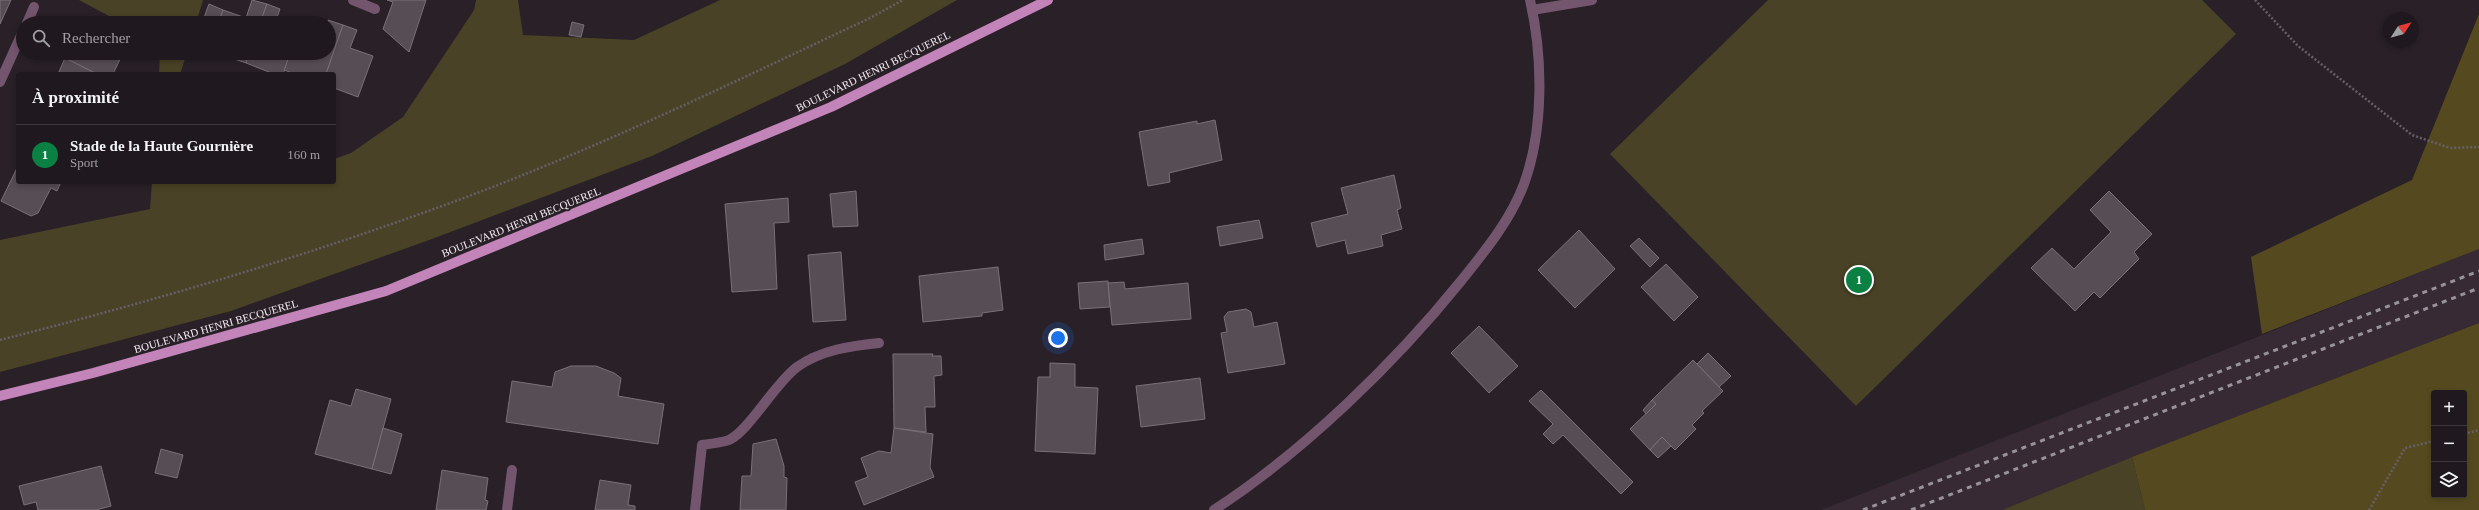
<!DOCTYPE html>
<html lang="fr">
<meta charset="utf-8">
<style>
:root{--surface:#1f181e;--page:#2c252b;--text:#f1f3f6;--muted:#a1a0a4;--line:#3c373c;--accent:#0b8043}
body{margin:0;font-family:"Times New Roman",serif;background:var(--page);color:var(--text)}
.controls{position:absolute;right:12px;bottom:12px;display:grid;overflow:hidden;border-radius:4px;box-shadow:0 2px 6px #0003}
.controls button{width:36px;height:36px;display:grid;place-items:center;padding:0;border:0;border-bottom:1px solid var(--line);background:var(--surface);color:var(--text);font:20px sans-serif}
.compass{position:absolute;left:2383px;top:12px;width:36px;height:36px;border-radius:50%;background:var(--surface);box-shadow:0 2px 6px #0003;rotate:54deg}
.you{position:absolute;left:1058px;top:338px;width:14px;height:14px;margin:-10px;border:3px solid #fff;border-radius:50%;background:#1a73e8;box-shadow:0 0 0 6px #1a73e833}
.badge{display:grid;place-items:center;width:26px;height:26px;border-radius:50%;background:var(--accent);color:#fff;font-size:13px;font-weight:700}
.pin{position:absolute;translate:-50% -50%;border:2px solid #fff;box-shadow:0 1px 4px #0006}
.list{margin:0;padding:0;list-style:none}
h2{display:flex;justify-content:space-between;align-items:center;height:52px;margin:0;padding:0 16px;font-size:17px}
h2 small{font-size:13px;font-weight:400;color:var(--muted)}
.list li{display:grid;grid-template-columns:26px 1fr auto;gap:12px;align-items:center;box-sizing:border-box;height:60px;padding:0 16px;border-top:1px solid var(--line)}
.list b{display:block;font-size:15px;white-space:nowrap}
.list p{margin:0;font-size:13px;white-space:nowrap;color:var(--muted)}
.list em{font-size:13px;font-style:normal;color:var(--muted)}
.icon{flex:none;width:22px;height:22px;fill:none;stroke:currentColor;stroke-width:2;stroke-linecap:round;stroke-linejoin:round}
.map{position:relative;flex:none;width:2479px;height:510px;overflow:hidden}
.search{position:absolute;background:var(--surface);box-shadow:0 2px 6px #0003;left:16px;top:16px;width:320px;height:44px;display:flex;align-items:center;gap:10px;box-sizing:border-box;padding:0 14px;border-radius:22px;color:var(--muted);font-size:15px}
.panel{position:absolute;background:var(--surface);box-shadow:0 2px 6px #0003;left:16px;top:72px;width:320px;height:112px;border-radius:4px}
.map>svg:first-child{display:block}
.built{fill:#372a35}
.green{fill:#494226}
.forest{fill:#554a1f;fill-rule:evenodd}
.building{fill:#574d55;stroke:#7a7078}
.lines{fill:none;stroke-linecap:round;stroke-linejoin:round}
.path{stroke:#675f66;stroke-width:2.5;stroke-dasharray:2 2;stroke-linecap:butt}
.minor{stroke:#73556e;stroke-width:10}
.major{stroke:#c384ba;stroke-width:10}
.rail{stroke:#999298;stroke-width:3;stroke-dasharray:5 5;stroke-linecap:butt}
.labels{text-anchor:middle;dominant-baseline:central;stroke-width:4;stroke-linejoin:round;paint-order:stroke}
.street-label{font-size:11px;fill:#f2ecf1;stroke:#292028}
</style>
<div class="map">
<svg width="2479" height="510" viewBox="0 0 2479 510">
<rect width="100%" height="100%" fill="#292028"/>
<polygon class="built" points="2479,249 2479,323 2132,457 2002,510 1821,510"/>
<g class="green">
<polygon points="79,0 203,0 196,23 122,23"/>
<polygon points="476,0 518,0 523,35 634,40 720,0 957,0 845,64 652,156 432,239 231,311 0,372 0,240 150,209 152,182 334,182 334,159 351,153 403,117 474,10"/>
<polygon points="1768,0 2202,0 2236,34 1856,406 1610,154"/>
<polygon points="160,53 187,53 180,74 159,74"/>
<polygon points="2132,457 2145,510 2002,510"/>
</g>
<g class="forest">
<polygon points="2479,14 2479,249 2262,334 2251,257 2412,180"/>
<path d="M2479,323V510H2145L2132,457ZM2434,393H2464V495H2434Z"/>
</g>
<g class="building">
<polygon points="0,0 11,0 0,24"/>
<polygon points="252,0 267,4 260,23 218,23 223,10 246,18"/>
<polygon points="387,0 426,0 409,52 383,29 393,2"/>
<polygon points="209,4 223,10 218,23 202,23"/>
<polygon points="267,4 280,9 275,23 260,23"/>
<polygon points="328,20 343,25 326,74 295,74 284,70 290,53 329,53"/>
<polygon points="572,22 584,25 581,37 569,35"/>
<polygon points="343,25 357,30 350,48 373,56 358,97 334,88 334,74 326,74"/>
<polygon points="68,53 123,53 113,74 97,74 65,58"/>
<polygon points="217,53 249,53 246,63"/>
<polygon points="249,53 290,53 283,74 274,74 246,63"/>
<polygon points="65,58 97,74 58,74"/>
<polygon points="1215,120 1222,160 1169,173 1170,182 1148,186 1139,132 1197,121 1197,124"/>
<polygon points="18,166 18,182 61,182 57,191 51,188 38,213 31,216 1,201"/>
<polygon points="1394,175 1401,208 1397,210 1402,229 1381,235 1383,246 1348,254 1345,240 1317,247 1311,223 1348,214 1341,188"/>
<polygon points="856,191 858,226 833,227 830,194"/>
<polygon points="2109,191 2152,234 2134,252 2139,259 2100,298 2094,292 2075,311 2031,268 2052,248 2074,269 2111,232 2090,210"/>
<polygon points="788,198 789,222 774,223 777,289 732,292 725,204"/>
<polygon points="1259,220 1263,238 1220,246 1217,227"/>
<polygon points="1579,230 1615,269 1575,308 1538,270"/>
<polygon points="1639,238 1659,258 1650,267 1630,246"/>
<polygon points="1142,239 1144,254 1105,260 1104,245"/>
<polygon points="841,252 846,320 813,322 808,255"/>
<polygon points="1666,264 1698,297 1674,321 1641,287"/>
<polygon points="998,267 1003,310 982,313 982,316 923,322 919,276"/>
<polygon points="1108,281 1110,307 1080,309 1078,283"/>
<polygon points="1124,282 1125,289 1188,283 1191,319 1112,325 1108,283"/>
<polygon points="1246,309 1251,312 1254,327 1277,322 1285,364 1228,373 1221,333 1227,332 1224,317 1228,312"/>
<polygon points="1479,326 1518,366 1489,393 1451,353"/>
<polygon points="1708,353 1731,376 1719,387 1697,364"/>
<polygon points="893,354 933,354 932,356 941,356 942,375 934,376 935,407 925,407 926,432 894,428"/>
<polygon points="1693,360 1723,391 1702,411 1704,413 1692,425 1696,429 1675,450 1662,437 1650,450 1630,429 1656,404 1652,400"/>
<polygon points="1050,363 1075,364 1075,387 1098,388 1095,454 1035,451 1038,377 1050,377"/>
<polygon points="571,366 596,366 614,373 621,378 618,396 664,404 658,444 506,422 512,381 552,387 555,372"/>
<polygon points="1200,378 1205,419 1141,427 1136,386"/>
<polygon points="356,389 391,399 372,469 315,454 330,400 351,406"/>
<polygon points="1541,390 1633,482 1621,494 1563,435 1553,444 1543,434 1553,424 1529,401"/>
<polygon points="1652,400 1656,404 1646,414 1643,410"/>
<polygon points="383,428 402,434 391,474 372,469"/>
<polygon points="894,428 933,434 930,467 934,477 864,505 855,482 868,477 861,458 879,451 891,453"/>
<polygon points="1662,437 1671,446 1658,458 1650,450"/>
<polygon points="776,439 784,466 784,477 787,478 786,510 740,510 742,476 751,476 753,444"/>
<polygon points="161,449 183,455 177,478 155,473"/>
<polygon points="101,466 111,506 96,510 38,510 36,502 24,505 19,486"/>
<polygon points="442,470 488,478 485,500 488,501 486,510 436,510"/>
<polygon points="600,480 631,485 628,505 635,506 635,510 595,510"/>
</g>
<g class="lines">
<g class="path">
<polyline points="2255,0 2298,46 2412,135 2450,148 2479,147"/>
<path d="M0,340C162,299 321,252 477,193C611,142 740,79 870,18L903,0"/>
<polyline points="2464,434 2479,430"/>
<polyline points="2369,510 2405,448 2434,441"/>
</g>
<g class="minor">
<polyline points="353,0 375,9"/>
<polyline points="1532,10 1592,0"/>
<polyline points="27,23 34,7"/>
<polyline points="0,82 23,31"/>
<polyline points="507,510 512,470"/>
<path d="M695,510L702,445C709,444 718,443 726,441C746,436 774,384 797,367C821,350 850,346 879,343"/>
<path d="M1214,510C1303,452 1394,364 1461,281C1485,251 1510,221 1524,184C1544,129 1543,57 1530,0"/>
</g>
<polyline class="major" points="0,396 93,373 386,291 831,107 1048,0"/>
<g class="rail">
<polyline points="1863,510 2479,271"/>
<polyline points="1911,510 2479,288"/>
</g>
</g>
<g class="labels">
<g class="street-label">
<text transform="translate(873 71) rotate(-26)">BOULEVARD HENRI BECQUEREL</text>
<text transform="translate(521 222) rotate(-22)">BOULEVARD HENRI BECQUEREL</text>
<text transform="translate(216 326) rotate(-16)">BOULEVARD HENRI BECQUEREL</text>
</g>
</g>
</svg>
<div class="controls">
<button>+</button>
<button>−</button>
<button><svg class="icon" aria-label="layers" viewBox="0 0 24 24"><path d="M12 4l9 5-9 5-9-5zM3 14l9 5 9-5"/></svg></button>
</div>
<svg class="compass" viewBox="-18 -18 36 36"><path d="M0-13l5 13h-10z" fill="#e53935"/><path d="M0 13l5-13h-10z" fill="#a1a0a4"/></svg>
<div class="you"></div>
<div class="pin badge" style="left:1859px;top:280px">1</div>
<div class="search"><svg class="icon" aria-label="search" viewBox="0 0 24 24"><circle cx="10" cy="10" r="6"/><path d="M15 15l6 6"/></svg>Rechercher</div>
<section class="panel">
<h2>À proximité<small></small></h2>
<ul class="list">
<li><span class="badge">1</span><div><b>Stade de la Haute Gournière</b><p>Sport</p></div><em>160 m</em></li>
</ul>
</section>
</div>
